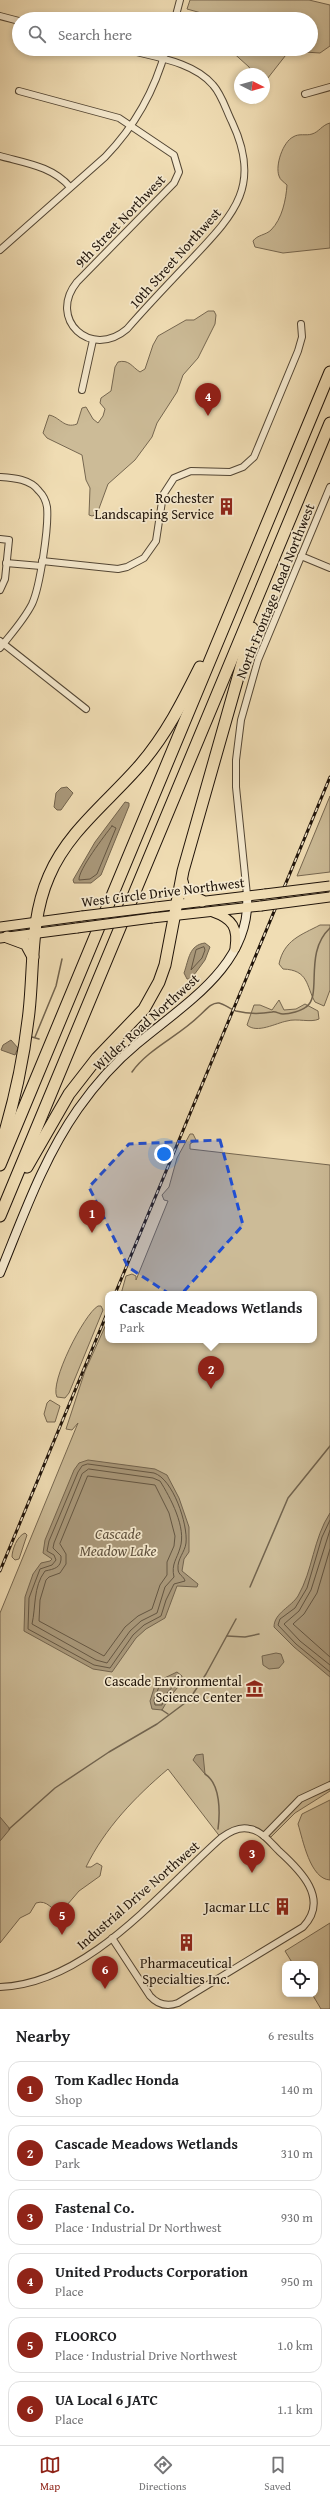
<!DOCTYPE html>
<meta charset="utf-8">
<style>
:root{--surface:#fff;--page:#f6f6f6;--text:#202124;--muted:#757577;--line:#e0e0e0;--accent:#8f2418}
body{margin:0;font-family:"Gentium Book Plus",serif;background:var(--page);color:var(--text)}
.controls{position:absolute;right:12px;bottom:12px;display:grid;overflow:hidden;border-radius:8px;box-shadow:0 2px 6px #0003}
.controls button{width:36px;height:36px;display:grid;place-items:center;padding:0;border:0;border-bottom:1px solid var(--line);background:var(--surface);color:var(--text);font:20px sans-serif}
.compass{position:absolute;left:234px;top:68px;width:36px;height:36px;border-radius:50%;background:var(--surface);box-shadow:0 2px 6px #0003;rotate:96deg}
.you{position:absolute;left:164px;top:1154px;width:14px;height:14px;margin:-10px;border:3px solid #fff;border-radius:50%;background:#1a73e8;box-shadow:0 0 0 6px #1a73e833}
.badge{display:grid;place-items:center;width:26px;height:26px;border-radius:50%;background:var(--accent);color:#fff;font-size:13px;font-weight:700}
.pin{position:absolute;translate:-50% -33px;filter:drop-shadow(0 1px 2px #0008)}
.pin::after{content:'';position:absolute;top:21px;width:14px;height:12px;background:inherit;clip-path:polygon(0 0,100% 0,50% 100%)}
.popup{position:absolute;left:105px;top:1291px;width:212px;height:52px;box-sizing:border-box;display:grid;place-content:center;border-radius:8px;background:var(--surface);filter:drop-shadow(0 1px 3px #0005);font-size:13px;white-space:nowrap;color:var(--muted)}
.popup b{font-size:15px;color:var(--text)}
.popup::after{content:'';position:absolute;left:50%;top:100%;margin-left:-8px;border:8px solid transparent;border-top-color:var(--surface)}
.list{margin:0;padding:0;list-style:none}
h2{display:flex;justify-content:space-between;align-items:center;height:52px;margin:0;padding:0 16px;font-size:17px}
h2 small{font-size:13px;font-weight:400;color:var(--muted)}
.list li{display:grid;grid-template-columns:26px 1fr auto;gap:12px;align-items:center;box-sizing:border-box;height:56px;margin:0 8px 8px;padding:0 8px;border:1px solid var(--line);border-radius:12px}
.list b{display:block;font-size:15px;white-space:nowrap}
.list p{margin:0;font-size:13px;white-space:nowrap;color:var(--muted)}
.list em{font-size:13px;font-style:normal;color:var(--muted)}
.icon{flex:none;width:22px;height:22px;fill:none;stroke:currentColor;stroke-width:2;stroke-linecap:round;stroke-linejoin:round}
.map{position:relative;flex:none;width:330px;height:2009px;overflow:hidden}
.search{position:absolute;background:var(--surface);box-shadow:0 2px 6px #0003;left:12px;right:12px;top:12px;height:44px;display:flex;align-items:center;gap:10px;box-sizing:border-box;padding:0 14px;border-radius:22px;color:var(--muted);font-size:15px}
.sheet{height:436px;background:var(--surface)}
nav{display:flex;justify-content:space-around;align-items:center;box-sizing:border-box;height:56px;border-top:1px solid var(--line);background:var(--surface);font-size:11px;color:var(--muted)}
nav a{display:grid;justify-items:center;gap:2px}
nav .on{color:var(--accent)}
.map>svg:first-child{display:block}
.green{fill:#ccbb97;stroke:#766750}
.water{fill:#a9987a;stroke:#72634d}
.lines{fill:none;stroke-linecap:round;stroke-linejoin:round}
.shore{stroke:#645642;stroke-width:1}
.stream{stroke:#72634d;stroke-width:1.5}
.street-casing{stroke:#534634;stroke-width:8}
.secondary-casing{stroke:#1f1309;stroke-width:10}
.primary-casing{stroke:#1f1309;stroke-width:11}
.highway-casing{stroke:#1f1309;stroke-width:13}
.street{stroke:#f5e9ce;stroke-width:6}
.secondary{stroke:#f5e9ce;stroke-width:8}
.primary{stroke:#f0ddb4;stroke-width:9}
.highway{stroke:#f0ddb4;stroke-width:11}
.rail-casing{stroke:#1f1309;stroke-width:3}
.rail{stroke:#f5e9ce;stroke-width:1.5;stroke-dasharray:4.5;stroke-linecap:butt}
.primary-bridge-casing{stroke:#1f1309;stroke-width:11;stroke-linecap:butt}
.primary-bridge{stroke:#f0ddb4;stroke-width:9}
.marked{fill:#1d4ed8;fill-opacity:0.2;stroke:#1d4ed8;stroke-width:3;stroke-dasharray:8 5;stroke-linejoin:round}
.labels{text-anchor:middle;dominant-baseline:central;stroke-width:3.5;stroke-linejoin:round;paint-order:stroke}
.street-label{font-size:14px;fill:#1f1309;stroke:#f5e9ce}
.poi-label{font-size:14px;fill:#1f1309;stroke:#f5e9ce;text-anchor:end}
.water-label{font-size:15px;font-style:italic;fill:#5d4f3c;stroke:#f5e9ce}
</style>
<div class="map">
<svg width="330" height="2009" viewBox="0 0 330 2009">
<rect width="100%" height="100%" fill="#f0ddb4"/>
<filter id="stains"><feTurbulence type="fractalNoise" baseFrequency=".005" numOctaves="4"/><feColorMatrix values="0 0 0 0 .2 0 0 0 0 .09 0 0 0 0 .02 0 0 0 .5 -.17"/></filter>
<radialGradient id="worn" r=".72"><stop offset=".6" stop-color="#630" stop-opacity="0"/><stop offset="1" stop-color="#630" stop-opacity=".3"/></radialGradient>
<g class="green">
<polygon points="190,0 309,0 330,5 330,46 320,53 289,51 264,83 264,74 253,74 249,67 229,49 311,49 311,19 211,19 212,16 187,9"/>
<path d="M330,123V248L283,253L255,247L253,241C257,235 266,235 271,230C282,219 286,200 287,185C284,182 280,180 279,176C275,165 283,142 293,137C299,133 306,136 312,134C319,132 322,125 330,123Z"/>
<path d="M208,311H214L216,315L215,324L198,358L183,375L177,392L157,423L152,437L135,460L108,484L97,514L92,516L89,515L90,488L86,480L82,455L47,438L43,433L49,415C60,417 64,429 77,424L82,408L86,407L93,419L98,423L103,416L105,409L100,403L101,398L111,391L115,367L118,362C129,359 132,367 140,372L145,369L153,345L158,336L186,320H194Z"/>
<polygon points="330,796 330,872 297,876"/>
<path d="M320,925H330V990L324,1006L315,1002C306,986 309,970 283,969L279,964C284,940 301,935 320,925Z"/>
<path d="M279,1000L284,1010L296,1009L305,1004L318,1011L319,1019C311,1023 297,1018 287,1021C276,1023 257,1034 247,1025L254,1005H260L272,1010Z"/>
<path d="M190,1134H193L196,1140L190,1144V1149L330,1165V1791L295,1813L271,1837L264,1836L248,1828L221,1838L168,1769C135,1797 105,1828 86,1867H91L97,1863L102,1866L100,1876L79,1891L61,1912C51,1911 48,1899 36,1903L30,1913L20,1918L0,1943V1613L78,1423L72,1430L66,1429L85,1371L108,1320V1340H314V1294H121L126,1276L132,1274L136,1276V1280L168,1201L164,1200L162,1195L169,1187L177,1158Z"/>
<path d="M98,1306H101L103,1310L69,1393L65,1398L57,1397C49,1383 84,1314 98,1306Z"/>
<polygon points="50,1400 60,1406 55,1422 47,1422 44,1414 47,1403"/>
<path d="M25,1533L27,1535L19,1559L15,1560L12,1557C12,1550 17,1536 25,1533Z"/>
<path d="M330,1800V1880C310,1879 303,1840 298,1824L302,1814Z"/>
<polygon points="330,1923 330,2009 321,2009 312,1994 315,1994 315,1964 293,1964 285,1951"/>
</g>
<g class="water">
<polygon points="67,787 73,793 61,810 57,810 54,807 56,793 61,788"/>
<polygon points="125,802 129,803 129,806 101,875 91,883 74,883 73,880 95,842"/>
<path d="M205,943L210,947L205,960L191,979H187L184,973C189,959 189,945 205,943Z"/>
<polygon points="11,1040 18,1048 15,1055 1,1050 3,1045"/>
<polygon points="88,1460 155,1469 167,1475 179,1498 189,1527 189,1552 184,1559 182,1571 198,1584 197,1587 177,1586 165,1618 146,1629 136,1638 112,1672 93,1669 24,1631 25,1597 33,1574 41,1563 50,1561 52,1559 43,1553 45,1540 74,1470 79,1463"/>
<path d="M330,1513V1677L294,1647L274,1627C274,1613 291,1607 298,1596C313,1570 313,1539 330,1513Z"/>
<polygon points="276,1653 281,1654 284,1662 279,1668 269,1669 263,1665 262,1656"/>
<polygon points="177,1672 182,1676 182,1682 169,1698 162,1710 152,1709 150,1701 156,1682"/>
<polygon points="203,1754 205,1774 193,1760 196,1755"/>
<polygon points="0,1817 10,1829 0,1841"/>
</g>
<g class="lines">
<g class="shore">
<path d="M112,826L116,828L97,874L90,879L79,880C78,870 105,835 112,826Z"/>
<polygon points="204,947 205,950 202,958 191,970 196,950"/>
<path d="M88,1464L154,1473C173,1479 188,1524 186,1543C185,1552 177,1559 178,1569C178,1575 184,1576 185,1581L174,1584L166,1600L161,1616L144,1625L133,1635L110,1668L94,1665L28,1629L29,1598L40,1569L52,1565L56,1560L54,1555L47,1551L49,1541L78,1472L82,1466Z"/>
<path d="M89,1469L153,1478L160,1481C170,1497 187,1528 180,1548C177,1559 171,1564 174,1577L165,1587L157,1613L141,1621L130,1631L107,1663L96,1660L32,1624C36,1607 33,1587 45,1571C54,1569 62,1568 61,1556L53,1548L54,1543L82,1474Z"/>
<polygon points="88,1476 155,1485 169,1513 175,1536 174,1546 167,1562 167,1575 160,1585 152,1609 138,1616 125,1627 104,1656 39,1621 40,1600 46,1580 49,1577 60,1573 66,1564 66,1554 60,1544"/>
<polyline points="330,1520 322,1537 307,1588 295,1608 280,1619 278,1625 296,1644 330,1672"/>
<polyline points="330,1530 311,1590 299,1611 284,1624 300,1641 330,1665"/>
<polyline points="330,1549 317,1593 304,1614 293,1624 330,1657"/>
<polygon points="176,1677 178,1681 165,1695 162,1705 155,1705 154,1700 160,1684"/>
</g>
<g class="stream">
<polyline points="32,1037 39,1039"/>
<polyline points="35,1037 56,986 62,959"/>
<path d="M132,1072C148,1049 179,1036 199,1016C205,1011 211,1002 219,1003C224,1004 230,1009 236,1011C248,1014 260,1014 272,1012C276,1011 279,1014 283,1014C290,1014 301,1011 306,1007C323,996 303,953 330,928"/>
<polyline points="250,1587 288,1498 330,1446"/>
<polyline points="227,1636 245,1637 259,1634"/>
<polyline points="162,1710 168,1714"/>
<path d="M205,1774C221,1784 220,1814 218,1829"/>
<polyline points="9,1829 55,1788 109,1752 157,1724 189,1700 206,1674 236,1619"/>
</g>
<defs>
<g id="street">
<polyline points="0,16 19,21"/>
<polyline points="175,19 180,0"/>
<path d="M19,91L119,118L174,155L179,172L174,183L77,282C47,319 91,360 127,329C147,306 168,284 189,262C232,216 263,188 232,122C226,110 222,95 213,85C193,61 153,57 124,49"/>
<polyline points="305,94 330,87"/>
<path d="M0,156C25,163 52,166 70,187"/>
<path d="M0,250L105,157C135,126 155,90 166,49"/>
<polyline points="82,390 93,340"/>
<path d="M0,477C14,478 30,479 39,491C43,495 46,501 47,507C49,526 40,587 32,604C24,620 11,634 0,648"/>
<polyline points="0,539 9,540 5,579 0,590"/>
<polyline points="301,556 330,568"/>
<polyline points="42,561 118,569 127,567 144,558 156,541 163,495 174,478 191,471 230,472 243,467 254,457 298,351 302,337 301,324"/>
<polyline points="6,563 41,566"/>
<polyline points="0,641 86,709"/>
<polyline points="247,895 236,787 236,760 241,720 258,660 330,487"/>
<polyline points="264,1836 300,1799 330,1785"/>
<path d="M0,1987C88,1984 160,1892 221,1838C229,1832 240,1826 250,1829C262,1831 271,1843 279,1851C300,1870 330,1899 303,1927L178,2003C167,2007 158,2005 150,1996L112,1938"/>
</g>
<path id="secondary" d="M0,1273C23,1217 43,1159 78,1109C95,1085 114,1063 137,1044C183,1005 252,965 247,895"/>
<g id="primary">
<polyline points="156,907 265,894"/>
<path d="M213,912C233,919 238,928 235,948"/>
<polyline points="152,918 261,906"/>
<polyline points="0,927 82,916"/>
<polyline points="0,938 77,928"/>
</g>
<g id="highway">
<polyline points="182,881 185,893 202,901"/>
<polyline points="7,937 26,944 33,957"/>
<path d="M0,1148C14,1104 24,1058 29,1012C34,967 30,919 49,876C68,831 109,801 140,765C166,735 183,701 200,667"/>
<polyline points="0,1165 330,372"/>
<polyline points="27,1167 69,1094 97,1058 144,1009 159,982 165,965 183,871 252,628"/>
<polyline points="0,1216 330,423"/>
</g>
</defs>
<use href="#street" class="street-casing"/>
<use href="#secondary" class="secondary-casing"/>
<use href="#primary" class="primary-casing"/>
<use href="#highway" class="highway-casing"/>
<use href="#street" class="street"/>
<use href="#secondary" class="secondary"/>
<use href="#primary" class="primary"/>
<use href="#highway" class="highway"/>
<defs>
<g id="rail">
<polyline points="115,1294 330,777"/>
<polyline points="0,1571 108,1311"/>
</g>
</defs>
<use href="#rail" class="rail-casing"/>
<use href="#rail" class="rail"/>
<defs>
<g id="primary-bridge">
<polyline points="265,894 330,886"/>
<polyline points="261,906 330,897"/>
<polyline points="82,916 156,907"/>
<polyline points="77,928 152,918"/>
</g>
</defs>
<use href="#primary-bridge" class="primary-bridge-casing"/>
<use href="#primary-bridge" class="primary-bridge"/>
</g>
<path class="marked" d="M220,1140L243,1225L177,1299L128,1267L89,1187L129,1144Z"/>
<defs>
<symbol id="building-bare" viewBox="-9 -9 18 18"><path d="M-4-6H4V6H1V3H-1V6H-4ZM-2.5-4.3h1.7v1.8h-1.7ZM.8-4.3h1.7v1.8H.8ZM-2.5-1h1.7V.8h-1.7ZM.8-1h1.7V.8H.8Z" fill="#8f2418" stroke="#f5e9ce" stroke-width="2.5" paint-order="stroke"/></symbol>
<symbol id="museum-bare" viewBox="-9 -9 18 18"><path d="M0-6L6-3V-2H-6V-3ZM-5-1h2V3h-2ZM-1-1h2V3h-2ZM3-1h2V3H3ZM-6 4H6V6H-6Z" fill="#8f2418" stroke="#f5e9ce" stroke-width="2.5" paint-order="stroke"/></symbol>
</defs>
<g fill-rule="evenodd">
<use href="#building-bare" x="214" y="494" width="25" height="25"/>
<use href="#museum-bare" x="242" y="1676" width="25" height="25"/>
<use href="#building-bare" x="270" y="1894" width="25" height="25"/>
<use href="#building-bare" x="174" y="1930" width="25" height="25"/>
</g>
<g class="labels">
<g class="street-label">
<text transform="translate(120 221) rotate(-46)">9th Street Northwest</text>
<text transform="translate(175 258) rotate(-48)">10th Street Northwest</text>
<text transform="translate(275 591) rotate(-68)">North Frontage Road Northwest</text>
<text transform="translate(163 892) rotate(-7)">West Circle Drive Northwest</text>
<text transform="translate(146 1022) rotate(-42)">Wilder Road Northwest</text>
<text transform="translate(138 1895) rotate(-41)">Industrial Drive Northwest</text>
</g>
<g class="poi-label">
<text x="214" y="498">Rochester<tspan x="214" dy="16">Landscaping Service</tspan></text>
<text x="242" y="1681">Cascade Environmental<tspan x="242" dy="16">Science Center</tspan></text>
<text x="270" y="1907">Jacmar LLC</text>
<text x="186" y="1963" text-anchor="middle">Pharmaceutical<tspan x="186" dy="16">Specialties Inc.</tspan></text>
</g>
<g class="water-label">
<text x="118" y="1533">Cascade<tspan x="118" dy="17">Meadow Lake</tspan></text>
</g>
</g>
<rect width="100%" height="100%" filter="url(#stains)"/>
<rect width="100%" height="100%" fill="url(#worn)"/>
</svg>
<div class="controls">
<button><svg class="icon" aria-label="locate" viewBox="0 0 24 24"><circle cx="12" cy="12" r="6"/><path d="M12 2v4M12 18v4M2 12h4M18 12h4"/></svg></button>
</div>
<svg class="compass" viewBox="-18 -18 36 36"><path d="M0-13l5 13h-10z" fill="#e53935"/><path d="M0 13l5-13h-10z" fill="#757577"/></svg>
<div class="you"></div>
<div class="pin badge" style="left:92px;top:1233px">1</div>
<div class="pin badge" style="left:211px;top:1389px">2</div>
<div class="popup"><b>Cascade Meadows Wetlands</b>Park</div>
<div class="pin badge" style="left:252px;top:1873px">3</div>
<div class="pin badge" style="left:208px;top:416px">4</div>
<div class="pin badge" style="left:62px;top:1935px">5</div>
<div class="pin badge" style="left:105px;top:1989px">6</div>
<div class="search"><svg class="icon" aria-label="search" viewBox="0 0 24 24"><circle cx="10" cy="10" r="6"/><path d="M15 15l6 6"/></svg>Search here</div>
</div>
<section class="sheet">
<h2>Nearby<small>6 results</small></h2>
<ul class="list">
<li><span class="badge">1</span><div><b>Tom Kadlec Honda</b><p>Shop</p></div><em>140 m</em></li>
<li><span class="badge">2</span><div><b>Cascade Meadows Wetlands</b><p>Park</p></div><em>310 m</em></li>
<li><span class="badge">3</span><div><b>Fastenal Co.</b><p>Place · Industrial Dr Northwest</p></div><em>930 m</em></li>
<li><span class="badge">4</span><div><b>United Products Corporation</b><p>Place</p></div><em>950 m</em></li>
<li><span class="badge">5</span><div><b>FLOORCO</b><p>Place · Industrial Drive Northwest</p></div><em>1.0 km</em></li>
<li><span class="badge">6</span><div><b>UA Local 6 JATC</b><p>Place</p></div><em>1.1 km</em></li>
</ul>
</section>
<nav>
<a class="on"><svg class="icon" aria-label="map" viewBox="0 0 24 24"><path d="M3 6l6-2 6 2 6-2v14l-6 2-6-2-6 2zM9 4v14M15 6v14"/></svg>Map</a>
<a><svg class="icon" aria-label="directions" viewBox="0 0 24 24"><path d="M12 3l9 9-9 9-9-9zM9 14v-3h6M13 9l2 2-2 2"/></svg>Directions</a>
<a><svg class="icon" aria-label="saved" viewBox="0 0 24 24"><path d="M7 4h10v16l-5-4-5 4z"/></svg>Saved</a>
</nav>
